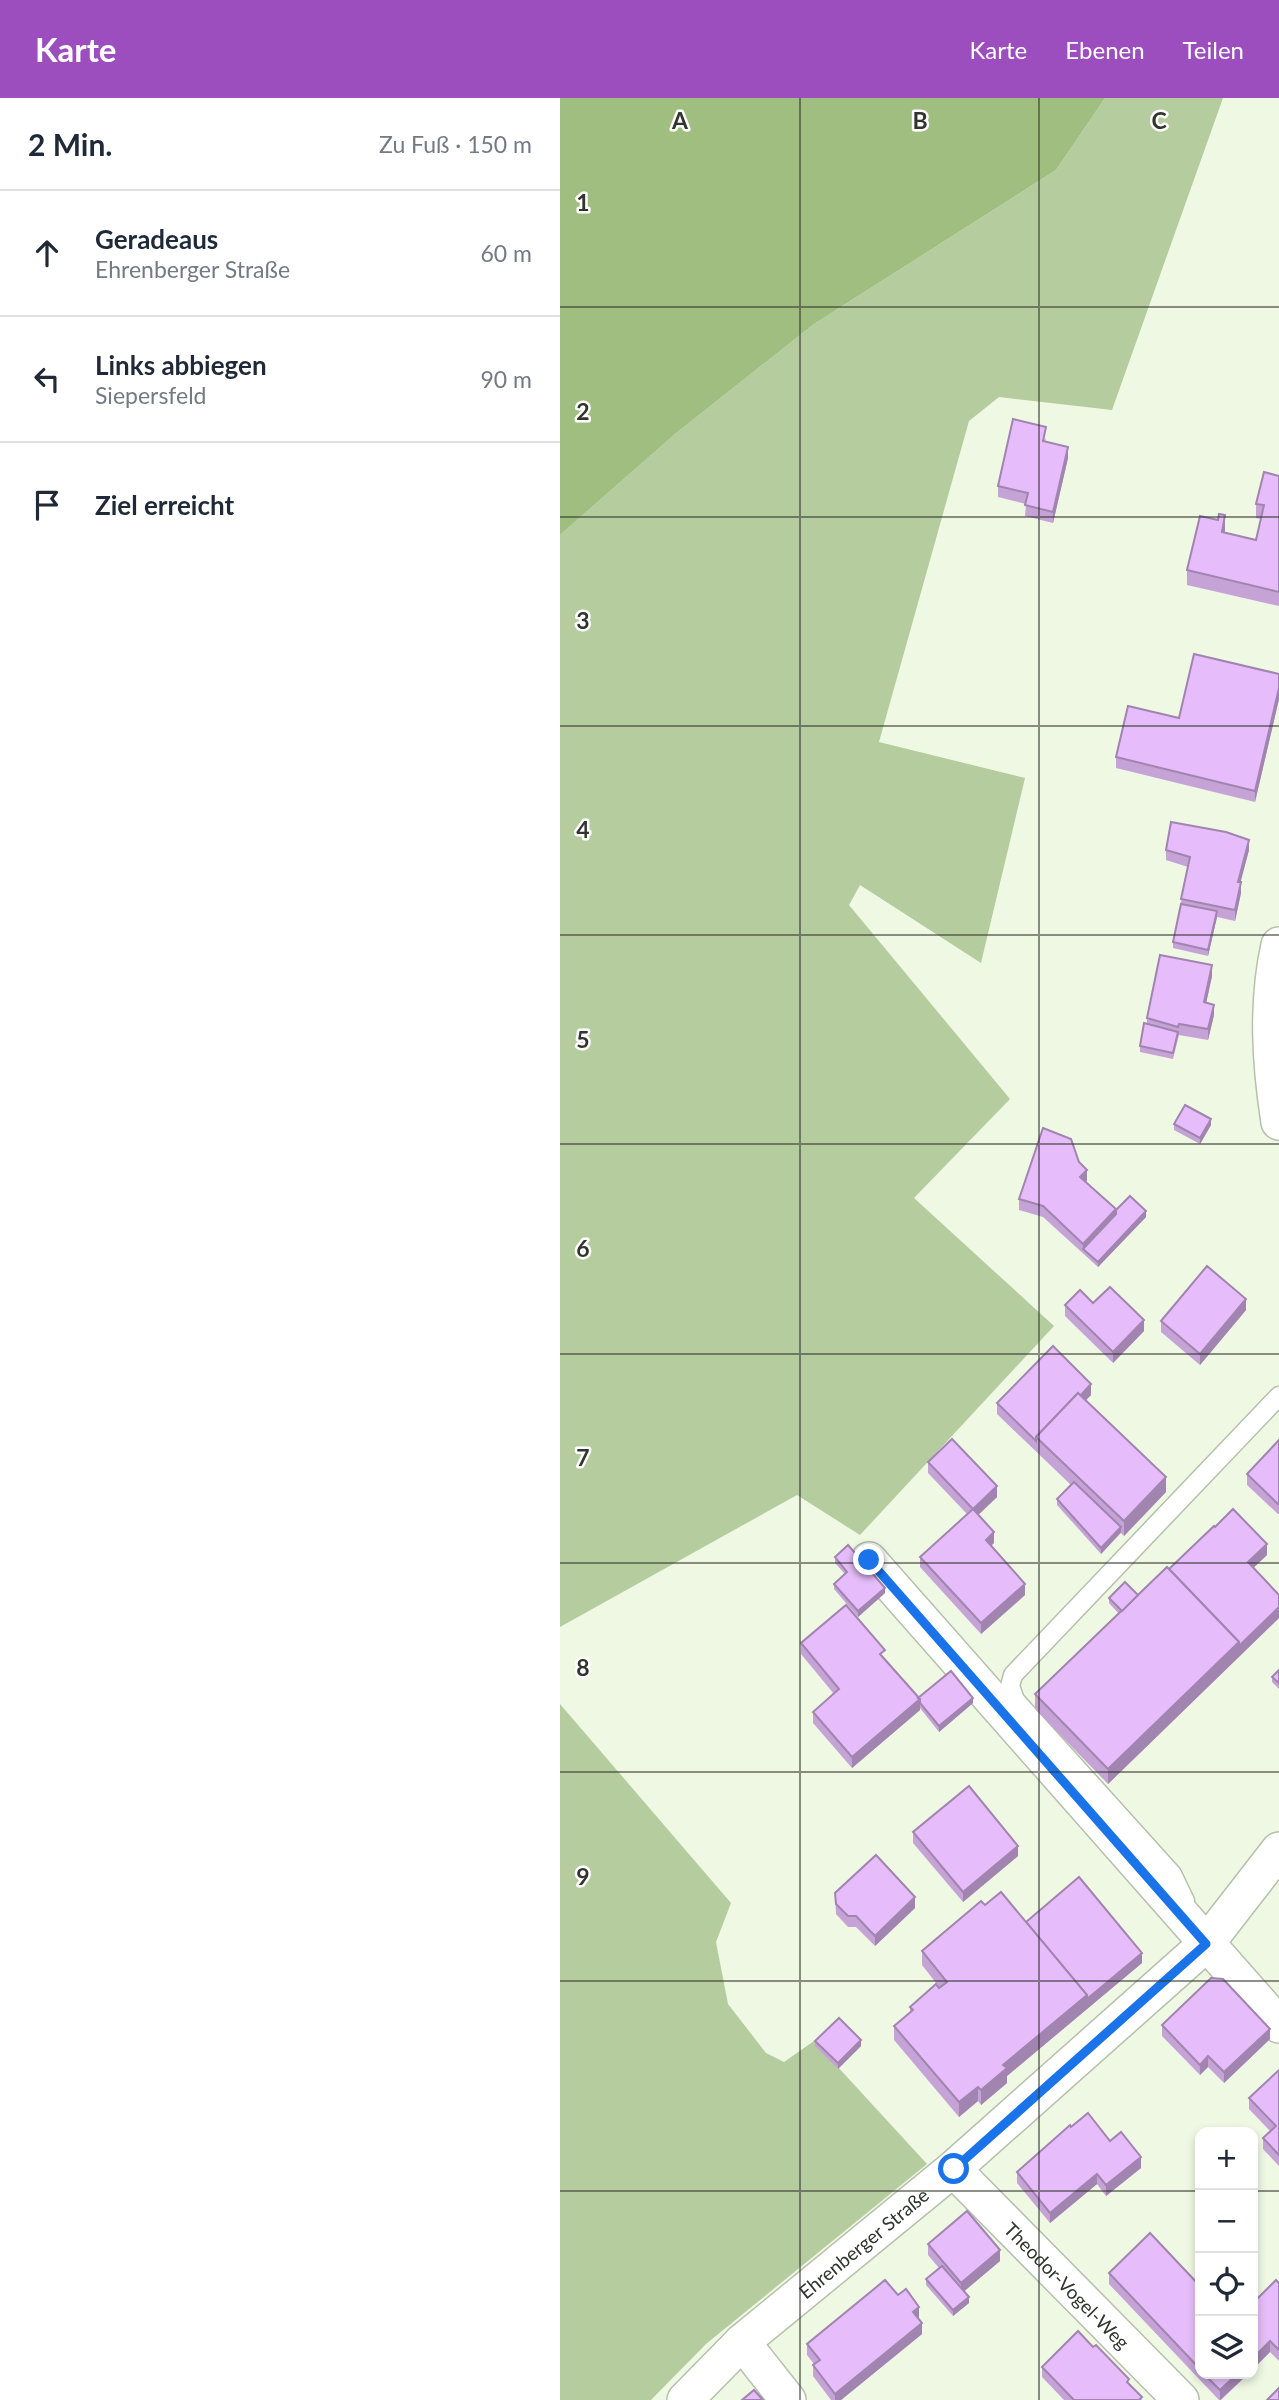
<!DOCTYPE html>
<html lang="de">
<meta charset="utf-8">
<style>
:root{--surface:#fff;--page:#f2f2f3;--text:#1f2937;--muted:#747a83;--line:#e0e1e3;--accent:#9d4ebe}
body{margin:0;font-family:Lato,sans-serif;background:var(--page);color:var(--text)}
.controls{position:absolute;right:21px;bottom:21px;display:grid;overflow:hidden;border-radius:14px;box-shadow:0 4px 10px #0003}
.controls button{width:63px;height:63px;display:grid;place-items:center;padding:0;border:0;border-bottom:2px solid var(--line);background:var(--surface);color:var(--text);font:35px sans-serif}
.stop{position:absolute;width:21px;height:21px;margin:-16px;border:5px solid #1a73e8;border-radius:50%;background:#fff}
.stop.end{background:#1a73e8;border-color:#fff;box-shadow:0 2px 7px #0008}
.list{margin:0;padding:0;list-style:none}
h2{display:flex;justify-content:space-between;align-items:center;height:91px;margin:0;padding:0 28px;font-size:30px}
h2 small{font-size:23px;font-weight:400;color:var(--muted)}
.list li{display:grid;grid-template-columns:46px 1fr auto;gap:21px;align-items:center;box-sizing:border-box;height:126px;padding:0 28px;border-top:2px solid var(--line)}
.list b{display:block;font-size:26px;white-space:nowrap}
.list p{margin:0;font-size:23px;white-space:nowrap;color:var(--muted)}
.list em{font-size:23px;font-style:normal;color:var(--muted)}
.icon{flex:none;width:38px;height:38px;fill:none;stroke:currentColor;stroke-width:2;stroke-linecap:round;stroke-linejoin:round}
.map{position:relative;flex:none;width:719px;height:2302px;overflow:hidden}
header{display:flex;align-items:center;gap:42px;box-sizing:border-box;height:98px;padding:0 35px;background:var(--accent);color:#fff}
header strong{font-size:33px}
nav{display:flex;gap:38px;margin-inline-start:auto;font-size:24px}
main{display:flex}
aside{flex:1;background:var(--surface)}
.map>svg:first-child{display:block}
.green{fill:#b5cc9e}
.forest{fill:#a0be7f}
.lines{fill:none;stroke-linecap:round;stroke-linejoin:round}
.lane-casing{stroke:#b6c0ac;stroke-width:21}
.street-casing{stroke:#b6c0ac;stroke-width:38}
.lane{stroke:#fff;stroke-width:18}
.street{stroke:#fff;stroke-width:35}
.wall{fill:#c6a3d7}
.shaded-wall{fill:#a184af}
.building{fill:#e6bdfa;stroke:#a184af;stroke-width:2}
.route{stroke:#1a73e8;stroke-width:9}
.grid{fill:none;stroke:#31352d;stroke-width:2;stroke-opacity:0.55}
.labels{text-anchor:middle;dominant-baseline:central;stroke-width:5;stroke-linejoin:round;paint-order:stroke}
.street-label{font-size:19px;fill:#31352d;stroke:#fff}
.grid-label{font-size:23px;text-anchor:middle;font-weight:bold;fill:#31352d;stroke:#fff;stroke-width:5;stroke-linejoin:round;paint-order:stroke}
</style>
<header>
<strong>Karte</strong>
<nav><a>Karte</a><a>Ebenen</a><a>Teilen</a></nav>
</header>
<main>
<aside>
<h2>2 Min.<small>Zu Fuß · 150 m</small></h2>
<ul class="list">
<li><svg class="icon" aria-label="ahead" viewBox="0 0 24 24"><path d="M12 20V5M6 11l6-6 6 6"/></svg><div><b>Geradeaus</b><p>Ehrenberger Straße</p></div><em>60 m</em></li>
<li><svg class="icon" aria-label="left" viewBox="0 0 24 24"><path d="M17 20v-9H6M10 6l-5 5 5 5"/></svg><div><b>Links abbiegen</b><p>Siepersfeld</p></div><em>90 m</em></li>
<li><svg class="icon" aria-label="arrive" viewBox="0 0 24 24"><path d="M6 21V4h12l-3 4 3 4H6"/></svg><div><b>Ziel erreicht</b></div></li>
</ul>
</aside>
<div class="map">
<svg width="719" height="2302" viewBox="0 0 719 2302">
<rect width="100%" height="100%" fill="#eef8e3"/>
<g class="green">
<polygon points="545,0 663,0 552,312 439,299 409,323 319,644 465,680 421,865 300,787 289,807 450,1001 354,1100 494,1228 300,1437 237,1397 0,1529 0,437 115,336 254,226 496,72"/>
<polygon points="0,1606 171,1805 156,1844 168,1906 206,1955 224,1964 254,1943 367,2066 146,2246 91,2302 0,2302"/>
</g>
<polygon class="forest" points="0,0 545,0 496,72 254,226 115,336 0,437"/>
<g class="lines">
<defs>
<polyline id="lane" points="625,1803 612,1776 455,1602 450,1588 453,1577 719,1298"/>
<g id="street">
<path d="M719,847C706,906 710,966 719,1024"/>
<polyline points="309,1462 719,1927"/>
<path id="s1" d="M393,2071L621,2302"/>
<polyline points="182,2244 228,2302"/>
<path id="s2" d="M125,2302L182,2244L393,2071L646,1846L719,1752"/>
</g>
</defs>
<use href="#lane" class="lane-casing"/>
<use href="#street" class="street-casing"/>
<use href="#lane" class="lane"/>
<use href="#street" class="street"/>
</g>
<g class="wall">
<polygon points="486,340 485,344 508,360 493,425 465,418 466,406 438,399 438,388"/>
<polygon points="719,378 719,508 627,487 627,472 665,432 665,434 696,442 701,421 696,420 696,406"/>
<polygon points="719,576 719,601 695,704 556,670 556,659 619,620"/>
<polygon points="606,752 689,752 680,784 681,795 675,823 657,819 648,858 613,850 613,844 628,769 606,762"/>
<polygon points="652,878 646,905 654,917 648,942 619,937 613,961 580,954 580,948 587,925 587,920"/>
<polygon points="614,1026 651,1027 640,1046 614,1032"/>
<polygon points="519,1064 527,1083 526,1084 556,1111 586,1119 538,1169 483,1119 459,1112 459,1101"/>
<polygon points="505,1207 584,1233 553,1265 505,1218"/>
<polygon points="686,1212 640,1267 601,1234 601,1223"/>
<polygon points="531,1297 525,1303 606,1394 564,1438 561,1435 541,1456 497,1407 497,1401 511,1387 437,1316 437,1305"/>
<polygon points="719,1342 719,1416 718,1416 687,1387 687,1376"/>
<polygon points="368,1364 437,1399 418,1417 434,1445 431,1448 465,1497 421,1536 360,1469 360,1459 407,1416 368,1375"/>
<polygon points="707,1457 693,1470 719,1497 719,1520 548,1686 475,1611 475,1596 559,1516 549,1505 549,1500 578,1497 609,1471"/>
<polygon points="275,1459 325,1495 298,1519 274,1491 274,1486 285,1476 275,1465"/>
<polygon points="241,1545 325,1561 358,1600 413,1605 379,1634 360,1610 360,1612 292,1670 253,1625 253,1614 274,1596 241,1556"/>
<polygon points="719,1572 719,1591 712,1584 712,1579"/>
<polygon points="353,1734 458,1758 403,1804 353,1745"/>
<polygon points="275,1795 355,1810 315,1848 296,1829 288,1829 276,1816"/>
<polygon points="425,1807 466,1824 582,1865 447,1978 447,1985 421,2007 418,2003 399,2019 334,1942 334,1928 350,1914 350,1909 380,1890 362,1867 362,1853"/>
<polygon points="602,1927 710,1941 664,1985 648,1969 640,1977 602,1938"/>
<polygon points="255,1943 301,1948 278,1971 255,1948"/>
<polygon points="719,1972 719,2068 703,2051 703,2040 710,2033 689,2011 689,2000"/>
<polygon points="511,2029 550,2043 581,2070 546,2098 537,2086 490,2125 457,2085 457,2074"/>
<polygon points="368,2146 440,2163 404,2193 409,2205 393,2218 366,2187 366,2181 379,2170 368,2157"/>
<polygon points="549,2175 640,2188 640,2276 688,2276 661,2302 659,2302 549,2186"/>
<polygon points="719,2185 719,2263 710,2254 693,2271"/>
<polygon points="338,2197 359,2220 358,2220 362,2236 281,2302 271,2302 253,2278 253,2267 254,2266 247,2257 247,2246"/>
<polygon points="482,2269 569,2286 582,2302 504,2302 482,2279"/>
</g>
<g class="shaded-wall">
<polygon points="508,349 508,360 493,425 493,414"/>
<polygon points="665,417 665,432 662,448 662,434"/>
<polygon points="719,590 719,601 695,704 695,693"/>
<polygon points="689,742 689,752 678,794 678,784"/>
<polygon points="681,784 681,795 675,823 675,812"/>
<polygon points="657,813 657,819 648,858 648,852"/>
<polygon points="652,867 652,878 644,915 644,904"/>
<polygon points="654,907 654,917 648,942 648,931"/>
<polygon points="651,1021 651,1027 640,1046 640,1040"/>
<polygon points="527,1072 527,1083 520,1090 520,1079"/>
<polygon points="556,1111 556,1122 523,1151 523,1146"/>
<polygon points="586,1113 586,1119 538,1169 538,1164"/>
<polygon points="686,1201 686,1212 640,1267 640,1256"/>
<polygon points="584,1222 584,1233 553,1265 553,1254"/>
<polygon points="531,1286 531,1297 483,1346 478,1341"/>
<polygon points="606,1379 606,1394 564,1438 564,1423"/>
<polygon points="437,1388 437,1399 413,1422 413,1411"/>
<polygon points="561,1429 561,1434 541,1456 541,1450"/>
<polygon points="434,1434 434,1445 426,1452 426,1442"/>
<polygon points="707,1446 707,1457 688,1475 688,1464"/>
<polygon points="465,1486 465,1497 421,1536 421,1525"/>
<polygon points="325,1490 325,1495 298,1519 298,1513"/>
<polygon points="719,1509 719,1520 548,1686 548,1671 679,1544"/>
<polygon points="413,1600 413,1605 379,1634 379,1628"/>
<polygon points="360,1601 360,1612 292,1670 292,1659"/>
<polygon points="458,1748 458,1758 403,1804 403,1794"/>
<polygon points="355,1799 355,1810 315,1848 315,1838"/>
<polygon points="582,1855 582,1865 447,1978 447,1985 421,2007 421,1992 443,1967 527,1897"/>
<polygon points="710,1931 710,1941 664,1985 664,1974"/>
<polygon points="301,1942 301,1948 278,1971 278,1965"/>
<polygon points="648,1958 648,1969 640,1977 640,1967"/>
<polygon points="418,1989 418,2003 399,2019 399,2004"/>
<polygon points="581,2059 581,2070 546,2098 546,2087"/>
<polygon points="537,2076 537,2086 490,2125 490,2115"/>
<polygon points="440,2152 440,2163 401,2196 401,2185"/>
<polygon points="409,2199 409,2205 393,2218 393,2212"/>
<polygon points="359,2209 359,2220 353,2225 353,2214"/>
<polygon points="362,2225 362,2236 281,2302 275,2302 275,2296"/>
<polygon points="710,2243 710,2254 693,2271 693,2260"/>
<polygon points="677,2276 688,2276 660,2302 660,2292"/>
</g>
<g class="building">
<polygon points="453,321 486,329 483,343 508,349 493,414 465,407 468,395 438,388"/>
<polygon points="704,374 719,378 719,494 627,472 640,418 658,422 659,416 665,417 662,434 696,442 704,407 696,406"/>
<polygon points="634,556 719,576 719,590 695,693 556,659 568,608 619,620"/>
<polygon points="611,724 666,734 689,742 678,784 681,784 675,812 621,801 630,759 606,752"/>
<polygon points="621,806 657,813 648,852 613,844"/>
<polygon points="600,857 652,867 644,904 654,907 648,931 619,926 618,929 587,920"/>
<polygon points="584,925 618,934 613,955 580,948"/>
<polygon points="625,1007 651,1021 640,1040 614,1026"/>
<polygon points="483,1030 511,1041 519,1064 527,1072 520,1079 556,1111 523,1146 483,1108 459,1101"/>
<polygon points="570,1098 586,1113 538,1164 523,1151 556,1116 556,1112"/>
<polygon points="647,1168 686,1201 640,1256 601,1223"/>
<polygon points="550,1189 584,1222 553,1254 505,1207 520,1192 533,1205"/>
<polygon points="493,1248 531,1286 520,1298 518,1295 476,1339 476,1343 437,1305"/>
<polygon points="518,1295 606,1379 564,1423 476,1339"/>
<polygon points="392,1341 437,1388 413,1411 434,1434 426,1442 465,1486 421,1525 360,1459 413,1411 368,1364"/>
<polygon points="719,1342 719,1405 718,1406 687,1376"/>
<polygon points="514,1384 561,1429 541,1450 497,1401"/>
<polygon points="673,1411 707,1446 688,1464 719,1497 719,1509 679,1548 679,1544 609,1471 654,1428 655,1429"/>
<polygon points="288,1447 325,1490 298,1513 274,1486 287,1474 275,1459"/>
<polygon points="607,1469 679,1544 548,1671 475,1596"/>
<polygon points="565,1484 578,1497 562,1513 549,1500"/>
<polygon points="286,1507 325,1552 320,1556 360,1601 292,1659 253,1614 279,1591 241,1545"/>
<polygon points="719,1572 719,1585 712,1579"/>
<polygon points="391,1573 413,1600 379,1628 360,1605 360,1601 358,1600"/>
<polygon points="409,1688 458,1748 403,1794 353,1734"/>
<polygon points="316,1757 355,1799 315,1838 296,1818 288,1818 276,1806 275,1795"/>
<polygon points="519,1779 582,1855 527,1901 527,1897 466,1824"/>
<polygon points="441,1794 527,1897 443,1967 447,1970 421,1992 418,1989 399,2004 334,1928 353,1912 350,1909 376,1886 379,1890 387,1884 362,1853 421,1803 425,1807"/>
<polygon points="651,1880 663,1881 710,1931 664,1974 648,1958 640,1967 602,1927"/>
<polygon points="279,1920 301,1942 278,1965 255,1943"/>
<polygon points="719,1972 719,2057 703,2040 716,2028 689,2000"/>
<polygon points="528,2015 550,2043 561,2034 581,2059 546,2087 537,2076 490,2115 457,2074 510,2027 511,2029"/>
<polygon points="407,2113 440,2152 401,2185 368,2146"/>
<polygon points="590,2135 640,2188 640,2271 549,2175"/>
<polygon points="382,2168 409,2199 393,2212 366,2181"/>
<polygon points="325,2182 338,2197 346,2191 359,2209 353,2214 362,2225 275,2296 253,2267 260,2262 247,2246"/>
<polygon points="716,2182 719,2185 719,2252 710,2243 693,2260 693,2205"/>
<polygon points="518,2233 533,2249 536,2247 569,2281 567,2284 582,2299 579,2302 514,2302 482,2269"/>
<polygon points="644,2276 677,2276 660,2292"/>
<polygon points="719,2290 719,2302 707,2302"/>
<polygon points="194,2292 203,2302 182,2302"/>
</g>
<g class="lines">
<polyline class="route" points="309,1462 646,1846 394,2071"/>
</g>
<path class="grid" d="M240,0V2302M479,0V2302M0,209H719M0,419H719M0,628H719M0,837H719M0,1046H719M0,1256H719M0,1465H719M0,1674H719M0,1883H719M0,2093H640M693,2093H719"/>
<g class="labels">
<g class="street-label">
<text stroke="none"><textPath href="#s2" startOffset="238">Ehrenberger Straße</textPath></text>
<text stroke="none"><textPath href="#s1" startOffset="163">Theodor-Vogel-Weg</textPath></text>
</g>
</g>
<g class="grid-label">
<text x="120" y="31">A</text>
<text x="360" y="31">B</text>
<text x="599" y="31">C</text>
<text x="23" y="113">1</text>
<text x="23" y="322">2</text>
<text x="23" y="531">3</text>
<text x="23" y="740">4</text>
<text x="23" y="950">5</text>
<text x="23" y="1159">6</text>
<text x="23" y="1368">7</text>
<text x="23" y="1578">8</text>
<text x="23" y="1787">9</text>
</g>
</svg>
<div class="controls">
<button>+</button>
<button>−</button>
<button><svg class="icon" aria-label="locate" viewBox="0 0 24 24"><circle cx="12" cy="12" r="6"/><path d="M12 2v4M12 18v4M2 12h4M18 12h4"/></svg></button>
<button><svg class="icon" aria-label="layers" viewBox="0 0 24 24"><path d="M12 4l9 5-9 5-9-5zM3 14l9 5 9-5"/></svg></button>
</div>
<div class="stop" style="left:394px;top:2071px"></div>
<div class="stop end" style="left:309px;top:1462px"></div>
</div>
</main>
